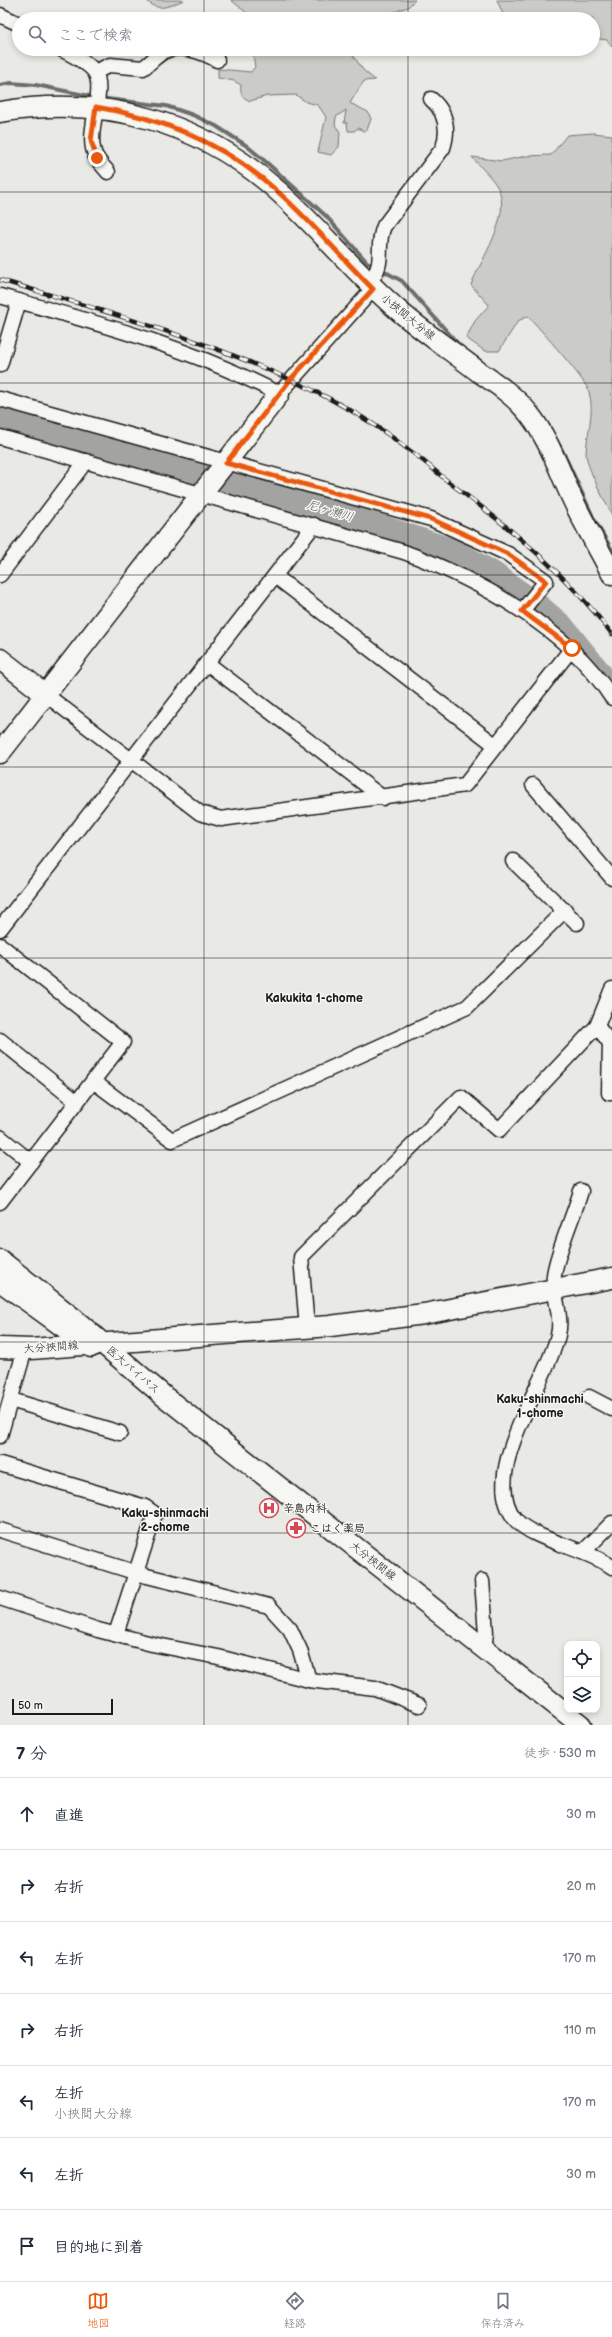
<!DOCTYPE html>
<html lang="ja">
<meta charset="utf-8">
<style>
:root{--surface:#fff;--page:#f6f6f7;--text:#1f2937;--muted:#747a83;--line:#e0e1e3;--accent:#ea580c}
body{margin:0;font-family:"Balsamiq Sans","Klee One",sans-serif;background:var(--page);color:var(--text)}
.controls{position:absolute;right:12px;bottom:12px;display:grid;overflow:hidden;border-radius:8px;box-shadow:0 2px 6px #0003}
.controls button{width:36px;height:36px;display:grid;place-items:center;padding:0;border:0;border-bottom:1px solid var(--line);background:var(--surface);color:var(--text);font:20px sans-serif}
.scale{position:absolute;left:12px;bottom:10px;width:101px;box-sizing:border-box;padding-left:4px;border:2px solid #1c1c1c;border-top:0;font-size:11px;line-height:14px;white-space:nowrap;color:#1c1c1c;-webkit-text-stroke:3px #f6f6f2;paint-order:stroke}
.stop{position:absolute;width:12px;height:12px;margin:-9px;border:3px solid #ea580c;border-radius:50%;background:#fff}
.stop.end{background:#ea580c;border-color:#fff;box-shadow:0 1px 4px #0008}
.list{margin:0;padding:0;list-style:none}
h2{display:flex;justify-content:space-between;align-items:center;height:52px;margin:0;padding:0 16px;font-size:17px}
h2 small{font-size:13px;font-weight:400;color:var(--muted)}
.list li{display:grid;grid-template-columns:26px 1fr auto;gap:12px;align-items:center;box-sizing:border-box;height:72px;padding:0 16px;border-top:1px solid var(--line)}
.list b{display:block;font-size:15px;white-space:nowrap}
.list p{margin:0;font-size:13px;white-space:nowrap;color:var(--muted)}
.list em{font-size:13px;font-style:normal;color:var(--muted)}
.icon{flex:none;width:22px;height:22px;fill:none;stroke:currentColor;stroke-width:2;stroke-linecap:round;stroke-linejoin:round}
.map{position:relative;flex:none;width:612px;height:1725px;overflow:hidden}
.search{position:absolute;background:var(--surface);box-shadow:0 2px 6px #0003;left:12px;right:12px;top:12px;height:44px;display:flex;align-items:center;gap:10px;box-sizing:border-box;padding:0 14px;border-radius:22px;color:var(--muted);font-size:15px}
.sheet{height:556px;background:var(--surface)}
nav{display:flex;justify-content:space-around;align-items:center;box-sizing:border-box;height:56px;border-top:1px solid var(--line);background:var(--surface);font-size:11px;color:var(--muted)}
nav a{display:grid;justify-items:center;gap:2px}
nav .on{color:var(--accent)}
.map>svg:first-child{display:block}
.green{fill:#cbcbc7;stroke:#747472}
.lines{fill:none;stroke-linecap:round;stroke-linejoin:round}
.stream{stroke:#6d6d6c;stroke-width:4}
.river{stroke:#a3a3a1;stroke-width:24}
.street-casing{stroke:#1c1c1c;stroke-width:17}
.secondary-casing{stroke:#1c1c1c;stroke-width:23}
.street{stroke:#f6f6f2;stroke-width:14}
.secondary{stroke:#f6f6f2;stroke-width:20}
.rail-casing{stroke:#1c1c1c;stroke-width:4.5}
.rail{stroke:#f6f6f2;stroke-width:3;stroke-dasharray:9;stroke-linecap:butt}
.route{stroke:#ea580c;stroke-width:5}
.grid{fill:none;stroke:#1c1c1c;stroke-width:1;stroke-opacity:0.55}
.labels{text-anchor:middle;dominant-baseline:central;stroke-width:3;stroke-linejoin:round;paint-order:stroke}
.street-label{font-size:11px;fill:#1c1c1c;stroke:#f6f6f2}
.poi-label{font-size:11px;font-weight:bold;fill:#1c1c1c;stroke:#f6f6f2;text-anchor:start}
.water-label{font-size:12px;font-style:italic;fill:#525251;stroke:#f6f6f2}
.neighbourhood-label{font-size:12px;font-weight:bold;fill:#1c1c1c;stroke:#f6f6f2}
</style>
<div class="map">
<svg width="612" height="1725" viewBox="0 0 612 1725">
<rect width="100%" height="100%" fill="#e9e9e5"/>
<filter id="ink" filterUnits="userSpaceOnUse"><feTurbulence type="fractalNoise" baseFrequency=".025" numOctaves="2"/><feDisplacementMap in="SourceGraphic" scale="8" xChannelSelector="R" yChannelSelector="G"/><feConvolveMatrix kernelMatrix="1 2 1 2 8 2 1 2 1" color-interpolation-filters="sRGB"/></filter>
<g filter="url(#ink)">
<g class="green">
<path d="M146,0H184C169,6 158,13 146,0Z"/>
<polygon points="231,0 415,0 408,7 374,19 249,19 248,14"/>
<polygon points="497,0 612,0 612,47 607,40 593,38 593,19 505,19"/>
<path d="M252,49H349L363,70L375,80L364,81L350,103L368,112L371,119L367,130L363,131L358,128L354,131H348L347,123H344L346,110L336,117L335,125L340,132L339,147L331,155L318,152L326,117L318,105L306,102L296,95L267,96L250,101C242,97 240,95 241,85L234,81L218,78V69L251,72L255,67Z"/>
<path d="M593,133L612,135V515C605,501 586,467 586,453C587,431 595,413 589,392C587,381 539,328 528,316L518,321L499,351H485L466,338L475,321L489,305L471,285C481,259 512,216 498,188C492,177 480,167 472,157L502,161L526,156L551,155L567,135Z"/>
</g>
<g class="lines">
<g class="stream">
<polyline points="0,85 11,83 36,85 99,98 166,106 193,115 216,126 247,146 266,162 326,216 367,262 402,281 461,347"/>
<polyline points="548,425 563,452 595,521 612,550"/>
</g>
<polyline class="river" points="0,417 362,520 454,551 494,574 536,604 562,626 600,673"/>
<defs>
<g id="street">
<polyline points="0,15 19,24"/>
<path d="M61,49C72,55 86,61 94,71C107,88 86,130 94,152C96,160 103,166 108,172"/>
<path d="M95,72L110,65L143,68C150,63 156,56 163,52C179,43 203,52 217,60"/>
<path d="M368,284C388,261 374,249 384,226L443,148C449,129 446,112 431,99"/>
<path d="M0,296C94,322 192,348 279,394L373,289"/>
<polyline points="0,365 19,301"/>
<path d="M0,399L431,519L508,554L546,581L522,611C483,585 447,568 404,552L0,437"/>
<polyline points="0,575 86,461"/>
<polyline points="275,576 495,745"/>
<path d="M522,611C558,635 588,661 612,698"/>
<polyline points="207,663 383,798"/>
<polyline points="45,694 200,813 221,819 465,785 572,648"/>
<polyline points="533,785 612,878"/>
<polyline points="513,861 577,923"/>
<polyline points="0,929 314,525"/>
<polyline points="0,945 123,1042 0,1202"/>
<polyline points="597,1026 610,1043 609,1093 612,1093"/>
<polyline points="0,1040 77,1102"/>
<polyline points="93,1081 172,1140 467,1007 565,910"/>
<polyline points="0,1137 31,1162"/>
<path d="M581,1191C574,1215 557,1252 554,1275C552,1295 563,1315 558,1335C547,1383 478,1473 515,1519C532,1540 588,1549 612,1567"/>
<polyline points="307,1328 301,1257 461,1097 499,1130 597,1026 612,989"/>
<polyline points="589,1397 612,1409"/>
<polyline points="11,1400 120,1433"/>
<polyline points="0,1436 25,1349"/>
<polyline points="0,1464 145,1507 155,1514 116,1634"/>
<polyline points="0,1530 147,1576 269,1606 290,1629 300,1650 309,1680"/>
<polyline points="583,1552 612,1523"/>
<polyline points="482,1581 486,1633 484,1649"/>
<polyline points="0,1598 98,1630 152,1644 218,1657 309,1680 375,1688 419,1705"/>
</g>
<g id="secondary">
<path d="M0,112C104,95 199,120 278,191C320,229 355,273 398,310C423,332 452,351 479,372C497,384 516,397 529,414C549,439 559,470 572,498C584,524 599,549 612,574"/>
<polyline points="0,659 45,694"/>
<polyline points="0,753 279,394"/>
<polyline points="0,1260 73,1318 165,1397 581,1725"/>
<polyline points="0,1281 91,1347"/>
<polyline points="0,1348 31,1349 330,1326 424,1314 612,1278"/>
</g>
</defs>
<use href="#street" class="street-casing"/>
<use href="#secondary" class="secondary-casing"/>
<use href="#street" class="street"/>
<use href="#secondary" class="secondary"/>
<defs>
<path id="rail" d="M0,280C111,313 226,345 330,399C357,413 385,431 409,450C425,461 439,475 454,486C512,529 568,576 612,634"/>
</defs>
<use href="#rail" class="rail-casing"/>
<use href="#rail" class="rail"/>
</g>
</g>
<g class="lines" filter="url(#ink)">
<path class="route" d="M97,158L91,141L96,107C163,118 226,145 277,191C311,221 341,257 373,289L290,380L226,463L431,519L508,554L546,581L522,611L572,648"/>
</g>
<path class="grid" d="M204,0V19M408,0V19M204,49V1725M408,49V1725M0,192H612M0,383H612M0,575H612M0,767H612M0,958H612M0,1150H612M0,1342H612M0,1533H612"/>
<defs>
<symbol id="hospital-ring" viewBox="-11 -11 22 22"><circle r="9.5" fill="#f6f6f2" stroke="#d1495b" stroke-width="1.5"/><path d="M-5-5h3v3.5h4V-5h3V5h-3V1.5h-4V5h-3Z" fill="#d1495b"/></symbol>
<symbol id="pharmacy-ring" viewBox="-11 -11 22 22"><circle r="9.5" fill="#f6f6f2" stroke="#d1495b" stroke-width="1.5"/><path d="M-2-6h4v4h4v4h-4v4h-4v-4h-4v-4h4Z" fill="#d1495b"/></symbol>
</defs>
<g fill-rule="evenodd">
<use href="#hospital-ring" x="258" y="1497" width="22" height="22"/>
<use href="#pharmacy-ring" x="285" y="1517" width="22" height="22"/>
</g>
<g class="labels">
<g class="street-label">
<text transform="translate(408 317) rotate(39)">小挾間大分線</text>
<text transform="translate(51 1347) rotate(-4)">大分挾間線</text>
<text transform="translate(133 1370) rotate(41)">医大バイパス</text>
<text transform="translate(373 1561) rotate(38)">大分挾間線</text>
</g>
<g class="poi-label">
<text x="283" y="1508">辛島内科</text>
<text x="310" y="1528">こはく薬局</text>
</g>
<g class="water-label">
<text transform="translate(330 511) rotate(16)">尼ヶ瀬川</text>
</g>
<g class="neighbourhood-label">
<text x="314" y="998">Kakukita 1-chome</text>
<text x="540" y="1399">Kaku-shinmachi<tspan x="540" dy="14">1-chome</tspan></text>
<text x="165" y="1513">Kaku-shinmachi<tspan x="165" dy="14">2-chome</tspan></text>
</g>
</g>
</svg>
<div class="controls">
<button><svg class="icon" aria-label="locate" viewBox="0 0 24 24"><circle cx="12" cy="12" r="6"/><path d="M12 2v4M12 18v4M2 12h4M18 12h4"/></svg></button>
<button><svg class="icon" aria-label="layers" viewBox="0 0 24 24"><path d="M12 4l9 5-9 5-9-5zM3 14l9 5 9-5"/></svg></button>
</div>
<div class="scale">50 m</div>
<div class="stop" style="left:572px;top:648px"></div>
<div class="stop end" style="left:97px;top:158px"></div>
<div class="search"><svg class="icon" aria-label="search" viewBox="0 0 24 24"><circle cx="10" cy="10" r="6"/><path d="M15 15l6 6"/></svg>ここで検索</div>
</div>
<section class="sheet">
<h2>7 分<small>徒歩 · 530 m</small></h2>
<ul class="list">
<li><svg class="icon" aria-label="ahead" viewBox="0 0 24 24"><path d="M12 20V5M6 11l6-6 6 6"/></svg><div><b>直進</b></div><em>30 m</em></li>
<li><svg class="icon" aria-label="right" viewBox="0 0 24 24"><path d="M7 20v-9h11M14 6l5 5-5 5"/></svg><div><b>右折</b></div><em>20 m</em></li>
<li><svg class="icon" aria-label="left" viewBox="0 0 24 24"><path d="M17 20v-9H6M10 6l-5 5 5 5"/></svg><div><b>左折</b></div><em>170 m</em></li>
<li><svg class="icon" aria-label="right" viewBox="0 0 24 24"><path d="M7 20v-9h11M14 6l5 5-5 5"/></svg><div><b>右折</b></div><em>110 m</em></li>
<li><svg class="icon" aria-label="left" viewBox="0 0 24 24"><path d="M17 20v-9H6M10 6l-5 5 5 5"/></svg><div><b>左折</b><p>小挾間大分線</p></div><em>170 m</em></li>
<li><svg class="icon" aria-label="left" viewBox="0 0 24 24"><path d="M17 20v-9H6M10 6l-5 5 5 5"/></svg><div><b>左折</b></div><em>30 m</em></li>
<li><svg class="icon" aria-label="arrive" viewBox="0 0 24 24"><path d="M6 21V4h12l-3 4 3 4H6"/></svg><div><b>目的地に到着</b></div></li>
</ul>
</section>
<nav>
<a class="on"><svg class="icon" aria-label="map" viewBox="0 0 24 24"><path d="M3 6l6-2 6 2 6-2v14l-6 2-6-2-6 2zM9 4v14M15 6v14"/></svg>地図</a>
<a><svg class="icon" aria-label="directions" viewBox="0 0 24 24"><path d="M12 3l9 9-9 9-9-9zM9 14v-3h6M13 9l2 2-2 2"/></svg>経路</a>
<a><svg class="icon" aria-label="saved" viewBox="0 0 24 24"><path d="M7 4h10v16l-5-4-5 4z"/></svg>保存済み</a>
</nav>
